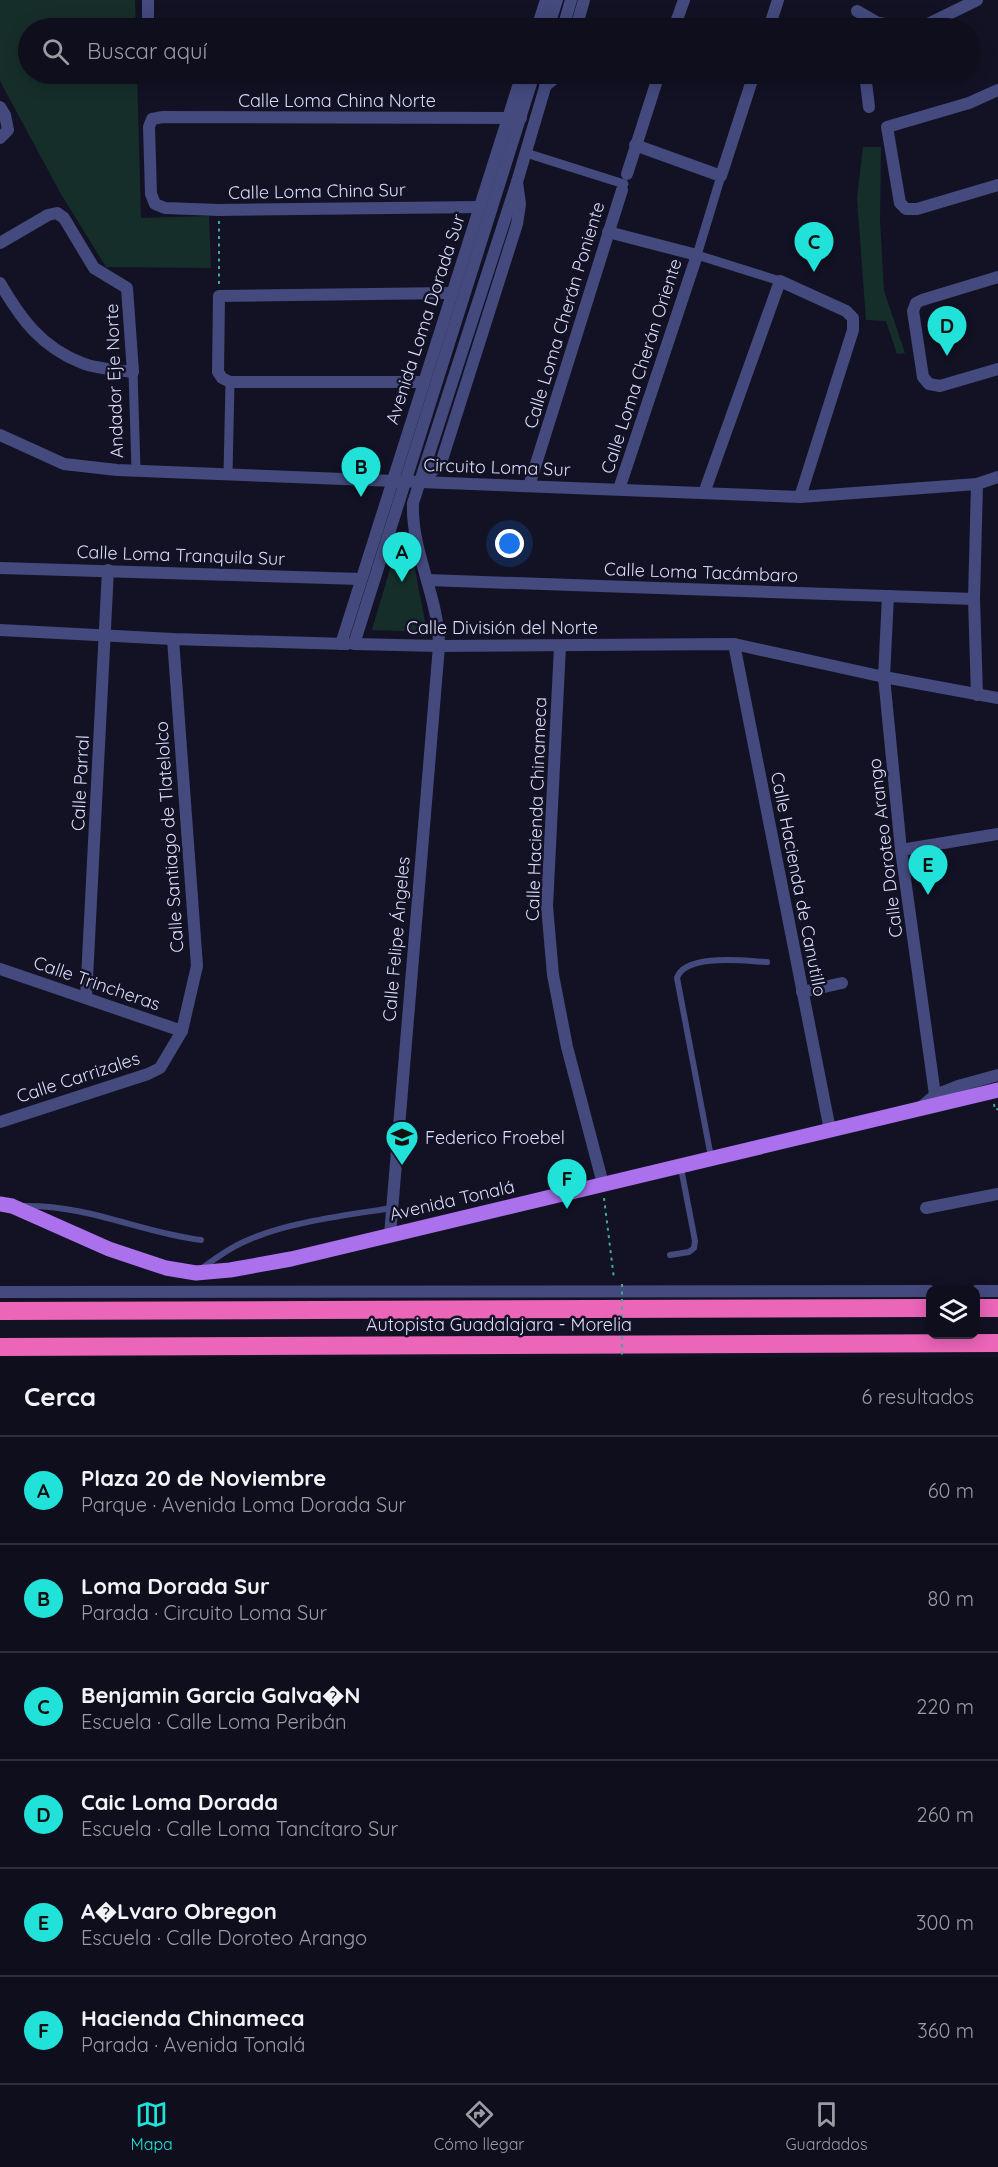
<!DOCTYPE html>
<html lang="es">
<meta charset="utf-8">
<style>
:root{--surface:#0e0e1c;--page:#1c1c29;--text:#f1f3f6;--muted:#9b9ca3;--line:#2e2e3b;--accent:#20e2d8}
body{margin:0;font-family:Quicksand,sans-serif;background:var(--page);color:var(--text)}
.controls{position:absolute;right:18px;bottom:18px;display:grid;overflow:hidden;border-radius:12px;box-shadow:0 3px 15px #0003}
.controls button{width:54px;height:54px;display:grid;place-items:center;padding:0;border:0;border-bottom:2px solid var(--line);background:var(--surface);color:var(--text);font:30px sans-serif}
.you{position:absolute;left:510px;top:544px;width:21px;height:21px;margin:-15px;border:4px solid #fff;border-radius:50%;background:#1a73e8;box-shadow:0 0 0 9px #1a73e833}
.badge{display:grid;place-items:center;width:39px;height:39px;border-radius:50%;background:var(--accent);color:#111;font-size:20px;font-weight:700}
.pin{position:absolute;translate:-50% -50px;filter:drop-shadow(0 2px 3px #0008)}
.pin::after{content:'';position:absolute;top:32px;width:21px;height:18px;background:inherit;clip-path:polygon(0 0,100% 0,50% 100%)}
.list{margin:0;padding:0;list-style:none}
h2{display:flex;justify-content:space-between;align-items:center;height:78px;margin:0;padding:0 24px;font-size:26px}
h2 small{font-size:20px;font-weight:400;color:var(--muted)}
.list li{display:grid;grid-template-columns:39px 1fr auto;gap:18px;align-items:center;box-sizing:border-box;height:108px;padding:0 24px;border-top:2px solid var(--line)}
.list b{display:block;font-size:22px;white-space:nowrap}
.list p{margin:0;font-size:20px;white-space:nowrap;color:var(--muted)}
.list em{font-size:20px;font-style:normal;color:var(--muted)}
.icon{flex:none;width:33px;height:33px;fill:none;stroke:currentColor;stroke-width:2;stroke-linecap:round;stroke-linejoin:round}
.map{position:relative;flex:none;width:998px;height:1357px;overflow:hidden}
.search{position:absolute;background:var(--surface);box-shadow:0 3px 15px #0003;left:18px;right:18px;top:18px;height:66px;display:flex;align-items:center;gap:15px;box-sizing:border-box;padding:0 21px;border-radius:33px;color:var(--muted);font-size:22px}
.sheet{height:726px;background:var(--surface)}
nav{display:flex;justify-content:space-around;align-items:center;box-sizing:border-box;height:84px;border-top:2px solid var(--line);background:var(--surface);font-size:16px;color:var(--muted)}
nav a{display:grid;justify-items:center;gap:3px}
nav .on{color:var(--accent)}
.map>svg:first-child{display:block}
.green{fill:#162e2a}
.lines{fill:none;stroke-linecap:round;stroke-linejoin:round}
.path{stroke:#40aa93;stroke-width:2;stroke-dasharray:3 4.5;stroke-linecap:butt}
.service{stroke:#444a7e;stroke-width:6}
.pedestrian{stroke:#444a7e;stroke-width:9}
.minor{stroke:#444a7e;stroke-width:12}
.tertiary{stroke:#444a7e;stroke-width:12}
.primary{stroke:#ab70ec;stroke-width:15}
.motorway{stroke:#eb65b9;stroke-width:18}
.path-bridge{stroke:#40aa93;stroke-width:2;stroke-dasharray:3 4.5;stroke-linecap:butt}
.labels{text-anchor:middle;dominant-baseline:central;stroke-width:5;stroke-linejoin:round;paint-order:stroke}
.street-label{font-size:18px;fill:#dbdcfa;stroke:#131225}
.poi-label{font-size:18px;fill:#dbdcfa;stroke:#131225;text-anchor:start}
</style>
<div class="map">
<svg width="998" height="1357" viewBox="0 0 998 1357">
<rect width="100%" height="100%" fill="#131225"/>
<g class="green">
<polygon points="0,0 135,0 136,28 28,28 28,74 137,74 141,218 209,216 211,268 106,267 61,194 0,81"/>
<polygon points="863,147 881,147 880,221 884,291 905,353 897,354 886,321 866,320 857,198"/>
<polygon points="401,532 408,533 427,632 372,630"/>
</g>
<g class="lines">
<g class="path">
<polyline points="219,284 219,221"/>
<polyline points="994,1104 995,1110 998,1109"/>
<polyline points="604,1198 614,1279"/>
</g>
<g class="service">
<path d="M711,1157L677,978C685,953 746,961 767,962"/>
<path d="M24,1206C89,1205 139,1232 201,1240"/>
<polyline points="670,1255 689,1252 694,1248 695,1241 681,1168"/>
<path d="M201,1269C216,1258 231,1247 248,1240C288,1222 348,1215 392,1208"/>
</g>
<g class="pedestrian">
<polyline points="526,153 624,184"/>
<polyline points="721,176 697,255 780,281"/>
<polyline points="133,372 136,470"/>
<polyline points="228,474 230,382"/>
</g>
<g class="minor">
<polyline points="148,0 148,28"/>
<polyline points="857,11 876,22 903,28"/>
<polyline points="537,28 546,0"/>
<polyline points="576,28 584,0"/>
<polyline points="674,28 684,0"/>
<polyline points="769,28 778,0"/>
<polyline points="920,28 977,0"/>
<polyline points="865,74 869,107"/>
<polyline points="545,86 560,74"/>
<polyline points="998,90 969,103 887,127 900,203 906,209 917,209 998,185"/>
<polyline points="0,107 5,115 8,130 0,138"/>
<polyline points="635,145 721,176 754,74"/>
<polyline points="627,174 659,74"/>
<polyline points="480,207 219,210 165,208 155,204 151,194 149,127 152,119 163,117 521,118"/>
<polyline points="608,232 697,255 619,489"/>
<path d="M0,243L48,215L57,213L64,218L94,268L127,288L133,372C117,370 97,369 82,363C41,347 21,319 0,283"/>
<polyline points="998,277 922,300 916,303 913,311 923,377 929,384 940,386 998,369"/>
<polyline points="424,382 230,382 222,378 218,372 219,296 452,293"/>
<polyline points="421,482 441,463 517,224 520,204 517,182"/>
<polyline points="977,484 974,599 977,695"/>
<polyline points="529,486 622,190"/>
<polyline points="704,493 780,281 846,311 853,318 853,330 800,497"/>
<polyline points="0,568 361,579"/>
<polyline points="427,580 974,599"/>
<polyline points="888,596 884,677 901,850 935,1095"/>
<polyline points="0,630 173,639 347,644"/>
<polyline points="341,644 522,74"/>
<polyline points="734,644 830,1130"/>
<polyline points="439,646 734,644 884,677 998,698"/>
<polyline points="560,646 547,906 553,975 567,1047 603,1184"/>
<polyline points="901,850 998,834"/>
<polyline points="0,969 182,1031"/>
<polyline points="802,992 842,983"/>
<polyline points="86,998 108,570"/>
<polyline points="0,1122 148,1074 160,1068 182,1031 197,966 173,639"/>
<polyline points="926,1208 998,1194"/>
</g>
<g class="tertiary">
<polyline points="548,28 557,0"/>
<polyline points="563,28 571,0"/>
<polyline points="0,435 64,464 117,470 800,497 977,484 998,477"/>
<polyline points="439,646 354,644 534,74"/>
<polyline points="920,1108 935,1095 958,1086 998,1075"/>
<path d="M390,1235L439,646C439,597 411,552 413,503L517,182L549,74"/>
<polyline points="976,1291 998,1291"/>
<polyline points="0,1292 930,1291"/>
</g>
<polyline class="primary" points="0,1204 12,1206 109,1249 166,1268 196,1273 230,1270 291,1259 998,1090"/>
<g class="motorway">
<polyline points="976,1308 998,1308"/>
<polyline points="0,1311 930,1308"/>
<polyline points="0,1347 998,1343"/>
</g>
<polyline class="path-bridge" points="622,1284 622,1357"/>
</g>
<defs>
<symbol id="school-pin" viewBox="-11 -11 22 30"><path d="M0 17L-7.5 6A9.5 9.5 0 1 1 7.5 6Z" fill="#20e2d8" stroke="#131225"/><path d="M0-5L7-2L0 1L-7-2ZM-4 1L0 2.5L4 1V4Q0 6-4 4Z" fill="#111"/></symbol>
</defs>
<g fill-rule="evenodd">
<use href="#school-pin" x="383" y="1118" width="38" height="52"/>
</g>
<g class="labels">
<g class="street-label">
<text x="337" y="100">Calle Loma China Norte</text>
<text transform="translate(317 191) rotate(-1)">Calle Loma China Sur</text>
<text transform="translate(564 315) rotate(-73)">Calle Loma Cherán Poniente</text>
<text transform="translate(425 319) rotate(-72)">Avenida Loma Dorada Sur</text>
<text transform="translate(641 366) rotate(-72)">Calle Loma Cherán Oriente</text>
<text transform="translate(114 381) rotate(-92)">Andador Eje Norte</text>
<text transform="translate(497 467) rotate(2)">Circuito Loma Sur</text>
<text transform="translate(181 555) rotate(2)">Calle Loma Tranquila Sur</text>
<text transform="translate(701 572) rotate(2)">Calle Loma Tacámbaro</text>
<text x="502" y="627">Calle División del Norte</text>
<text transform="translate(80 783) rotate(-87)">Calle Parral</text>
<text transform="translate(536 809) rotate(-88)">Calle Hacienda Chinameca</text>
<text transform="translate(169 837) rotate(-94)">Calle Santiago de Tlatelolco</text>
<text transform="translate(885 848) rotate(-97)">Calle Doroteo Arango</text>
<text transform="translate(799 884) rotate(79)">Calle Hacienda de Canutillo</text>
<text transform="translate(396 939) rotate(-85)">Calle Felipe Ángeles</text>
<text transform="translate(97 983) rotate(19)">Calle Trincheras</text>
<text transform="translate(78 1077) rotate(-18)">Calle Carrizales</text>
<text transform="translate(452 1200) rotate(-13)">Avenida Tonalá</text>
<text x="499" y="1324">Autopista Guadalajara - Morelia</text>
</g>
<g class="poi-label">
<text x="425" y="1137">Federico Froebel</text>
</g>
</g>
</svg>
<div class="controls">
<button><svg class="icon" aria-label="layers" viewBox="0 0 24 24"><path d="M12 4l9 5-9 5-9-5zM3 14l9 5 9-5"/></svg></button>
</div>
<div class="you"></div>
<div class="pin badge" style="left:402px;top:582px">A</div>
<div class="pin badge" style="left:361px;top:497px">B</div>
<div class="pin badge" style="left:814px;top:272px">C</div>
<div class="pin badge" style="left:947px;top:356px">D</div>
<div class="pin badge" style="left:928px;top:895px">E</div>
<div class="pin badge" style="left:567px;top:1209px">F</div>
<div class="search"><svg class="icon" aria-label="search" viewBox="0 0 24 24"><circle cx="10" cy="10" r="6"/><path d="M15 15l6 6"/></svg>Buscar aquí</div>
</div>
<section class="sheet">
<h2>Cerca<small>6 resultados</small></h2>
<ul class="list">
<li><span class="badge">A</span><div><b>Plaza 20 de Noviembre</b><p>Parque · Avenida Loma Dorada Sur</p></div><em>60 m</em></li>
<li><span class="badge">B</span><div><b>Loma Dorada Sur</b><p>Parada · Circuito Loma Sur</p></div><em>80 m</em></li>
<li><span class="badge">C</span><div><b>Benjamin Garcia Galva�N</b><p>Escuela · Calle Loma Peribán</p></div><em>220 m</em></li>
<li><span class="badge">D</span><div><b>Caic Loma Dorada</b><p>Escuela · Calle Loma Tancítaro Sur</p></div><em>260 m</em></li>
<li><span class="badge">E</span><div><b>A�Lvaro Obregon</b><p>Escuela · Calle Doroteo Arango</p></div><em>300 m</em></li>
<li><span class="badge">F</span><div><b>Hacienda Chinameca</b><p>Parada · Avenida Tonalá</p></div><em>360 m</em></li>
</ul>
</section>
<nav>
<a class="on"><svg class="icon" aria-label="map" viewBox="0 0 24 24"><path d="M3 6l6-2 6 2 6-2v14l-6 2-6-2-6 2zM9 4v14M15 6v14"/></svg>Mapa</a>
<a><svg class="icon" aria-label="directions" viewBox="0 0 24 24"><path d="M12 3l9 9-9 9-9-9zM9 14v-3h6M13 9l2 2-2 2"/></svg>Cómo llegar</a>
<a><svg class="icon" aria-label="saved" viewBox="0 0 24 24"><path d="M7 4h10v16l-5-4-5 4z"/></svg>Guardados</a>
</nav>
